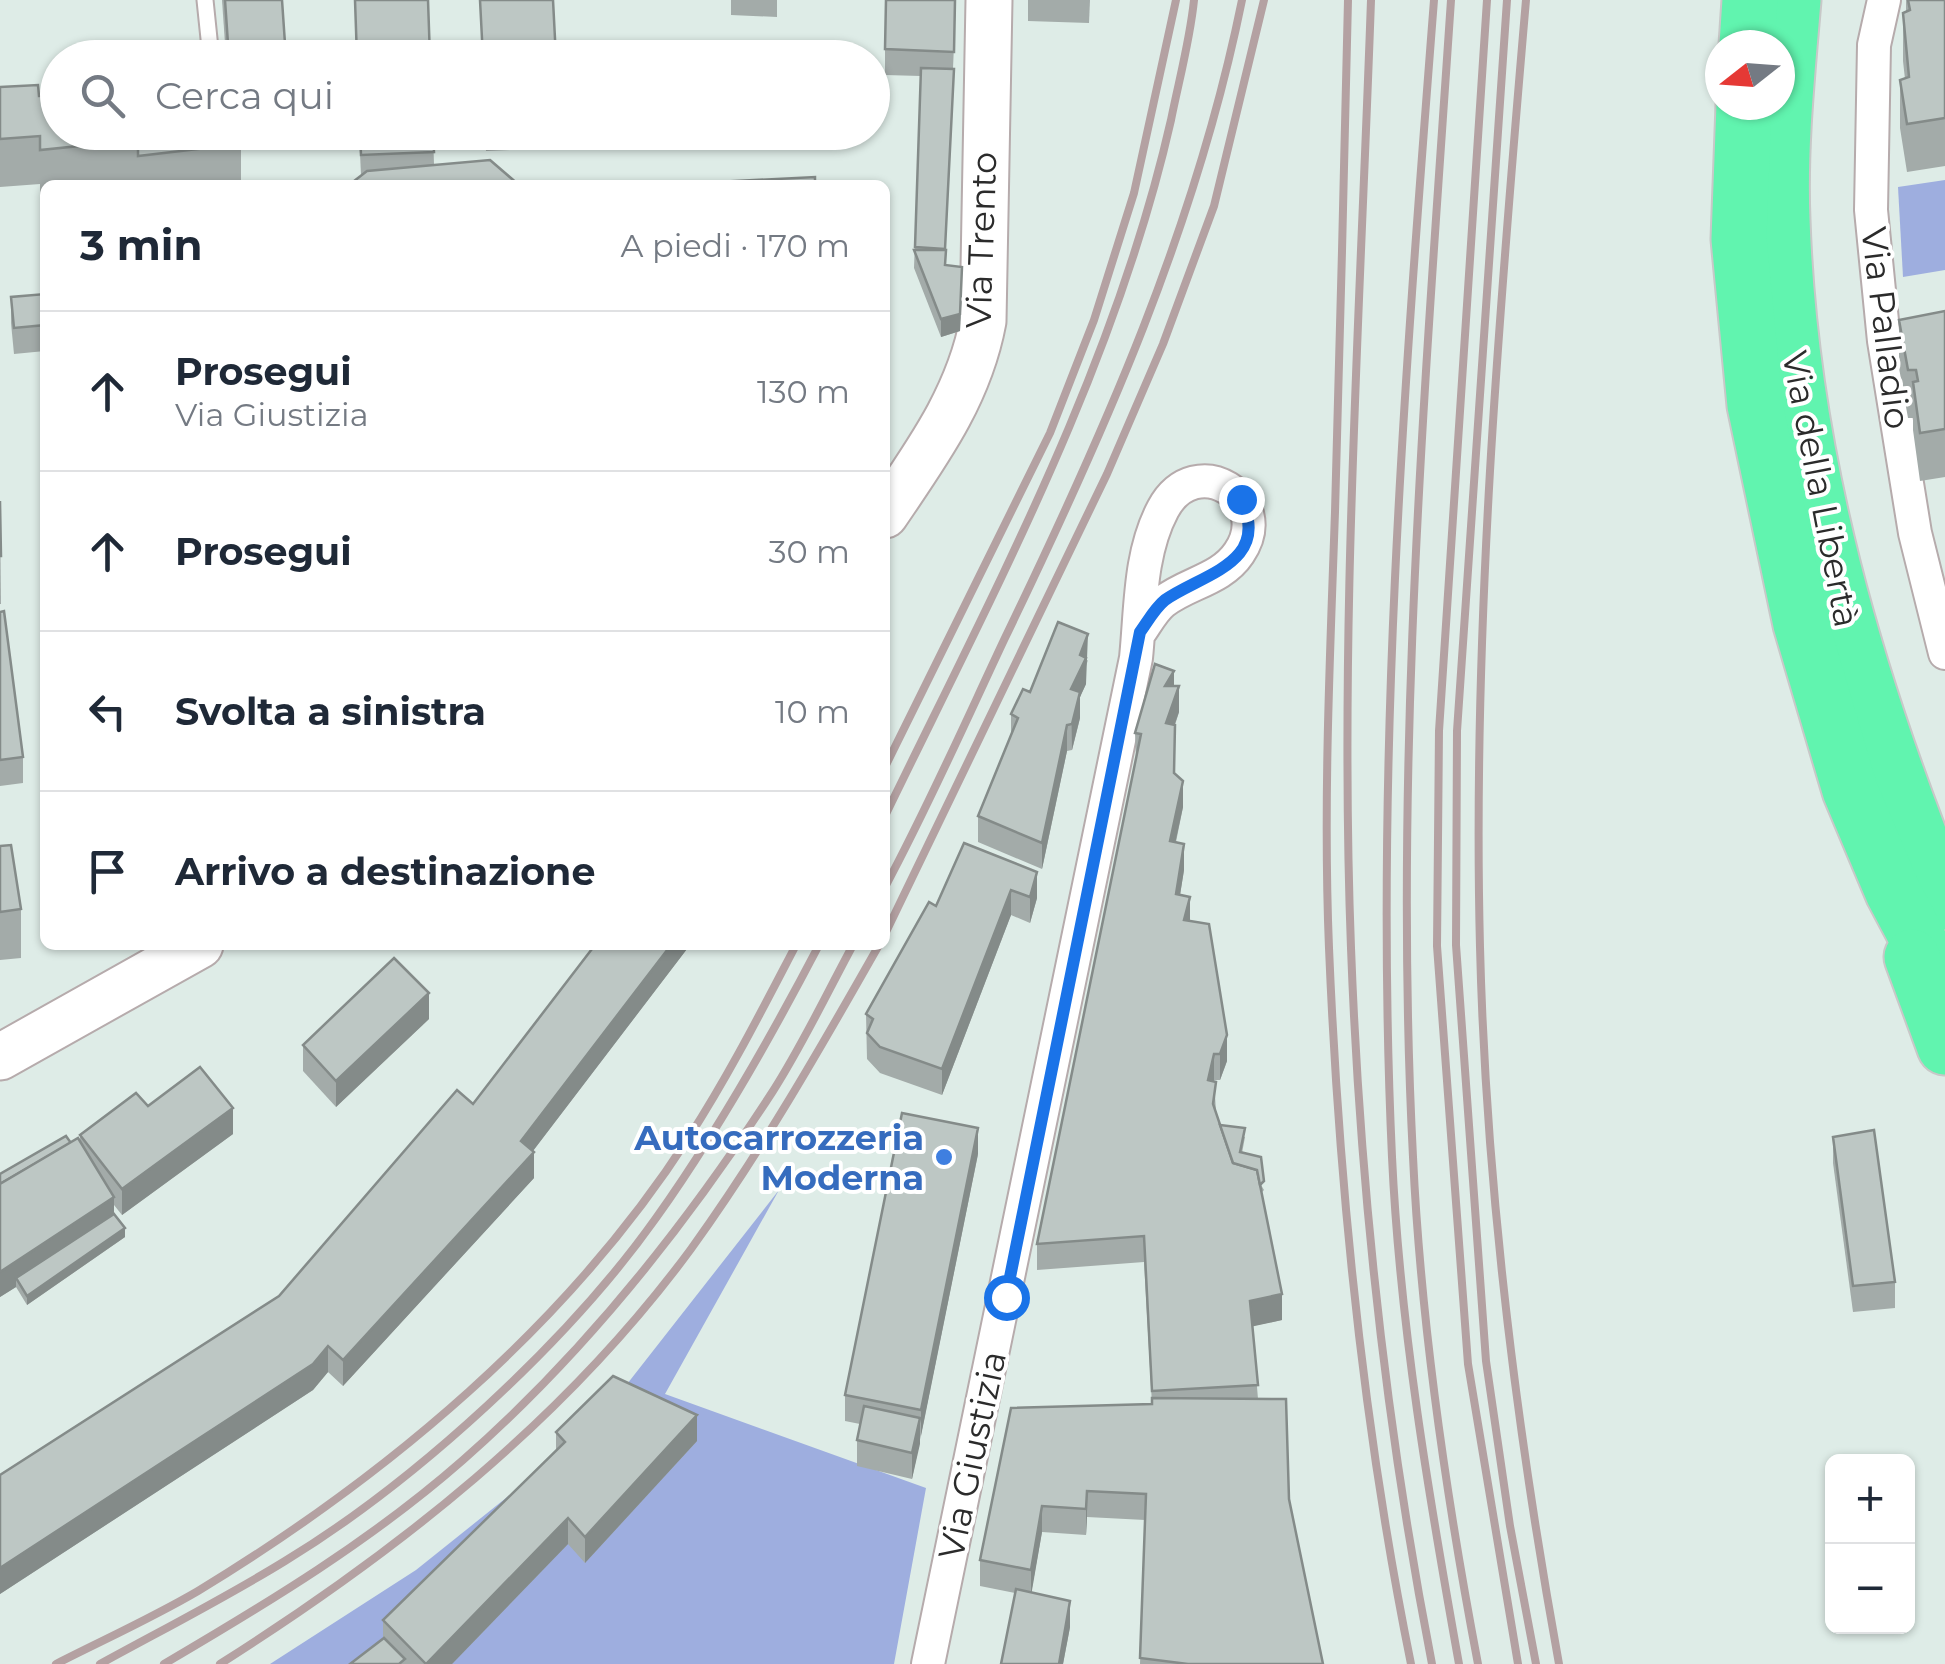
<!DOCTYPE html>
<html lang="it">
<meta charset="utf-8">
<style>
:root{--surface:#fff;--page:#f6f6f7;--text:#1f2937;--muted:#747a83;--line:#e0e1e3}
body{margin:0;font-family:Montserrat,sans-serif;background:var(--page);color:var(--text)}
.controls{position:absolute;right:30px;bottom:30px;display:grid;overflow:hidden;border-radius:15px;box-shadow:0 2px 8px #0004}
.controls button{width:90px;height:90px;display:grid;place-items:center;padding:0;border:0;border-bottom:2px solid var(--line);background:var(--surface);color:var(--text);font:50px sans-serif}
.compass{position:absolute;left:1705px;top:30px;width:90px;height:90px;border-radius:50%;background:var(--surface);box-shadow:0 2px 8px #0004;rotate:253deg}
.stop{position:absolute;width:30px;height:30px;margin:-22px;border:8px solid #1a73e8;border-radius:50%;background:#fff}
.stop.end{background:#1a73e8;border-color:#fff;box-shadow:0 2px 10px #0008}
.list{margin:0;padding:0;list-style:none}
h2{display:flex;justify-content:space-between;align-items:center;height:130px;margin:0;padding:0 40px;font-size:42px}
h2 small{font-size:32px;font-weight:400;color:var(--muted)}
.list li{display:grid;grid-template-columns:65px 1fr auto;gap:30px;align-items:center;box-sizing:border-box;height:160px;padding:0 40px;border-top:2px solid var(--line)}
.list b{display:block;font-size:38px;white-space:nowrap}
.list p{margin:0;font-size:32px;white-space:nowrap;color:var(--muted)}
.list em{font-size:32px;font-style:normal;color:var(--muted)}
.icon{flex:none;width:55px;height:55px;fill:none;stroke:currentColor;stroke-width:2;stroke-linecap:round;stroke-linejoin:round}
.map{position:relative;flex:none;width:1945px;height:1664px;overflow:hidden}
.search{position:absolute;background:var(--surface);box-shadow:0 2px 8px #0004;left:40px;top:40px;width:850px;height:110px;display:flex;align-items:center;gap:25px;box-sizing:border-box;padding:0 35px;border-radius:55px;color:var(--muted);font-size:38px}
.panel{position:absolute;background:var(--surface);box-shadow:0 2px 8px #0004;left:40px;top:180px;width:850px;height:770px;border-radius:15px}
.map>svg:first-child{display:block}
.green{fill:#9eaedf}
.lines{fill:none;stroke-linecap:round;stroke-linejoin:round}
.lane-casing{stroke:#b6abac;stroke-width:19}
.street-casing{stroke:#b6abac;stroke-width:36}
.secondary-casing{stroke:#b6abac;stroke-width:49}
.highway-casing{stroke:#c8c8c8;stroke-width:59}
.lane{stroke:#fff;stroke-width:15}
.street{stroke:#fff;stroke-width:32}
.secondary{stroke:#fff;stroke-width:45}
.highway{stroke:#61f4af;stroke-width:55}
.rail{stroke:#b4a1a2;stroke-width:8}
.wall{fill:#a3aba9}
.shaded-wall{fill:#848b89}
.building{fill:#bdc7c4;stroke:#848b89;stroke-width:2.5}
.route{stroke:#1a73e8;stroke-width:12}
.shop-dot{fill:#3f7fe0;stroke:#fff;stroke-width:4}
.labels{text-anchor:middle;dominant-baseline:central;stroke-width:8;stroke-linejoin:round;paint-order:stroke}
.street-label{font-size:35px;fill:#2b2b2b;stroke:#fff}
.shop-label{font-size:35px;font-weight:bold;fill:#366cbe;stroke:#fff;text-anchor:end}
</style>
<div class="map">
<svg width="1945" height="1664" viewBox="0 0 1945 1664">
<rect width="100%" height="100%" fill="#deece7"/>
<g class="green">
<polygon points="1945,180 1945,270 1903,277 1898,187"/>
<polygon points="779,1190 665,1394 926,1488 894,1664 270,1664 416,1570 556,1458 613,1402"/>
</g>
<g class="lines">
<defs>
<polyline id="lane" points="205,0 211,58"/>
<g id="street">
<polyline points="1884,0 1874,45 1871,210 1884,341 1915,533 1945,653"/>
<path d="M928,1664L1136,658C1141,609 1139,554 1163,509C1196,448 1276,499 1239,553C1221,580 1187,583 1163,602C1154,609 1147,622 1140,632"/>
</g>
<g id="secondary">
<path d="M885,515C927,453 969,396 983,321L989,0"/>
<polyline points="0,1057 200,945"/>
</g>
<g id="highway">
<path d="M1793,0C1787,72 1779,147 1782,220C1790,458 1856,683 1945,902"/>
<polyline points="1747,45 1750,0"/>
<polyline points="1744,105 1739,239 1755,405 1801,624 1850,790 1893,892 1945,990"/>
<polyline points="1912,957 1945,1047"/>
</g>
</defs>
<use href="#lane" class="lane-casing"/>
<use href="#street" class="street-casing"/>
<use href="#secondary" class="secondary-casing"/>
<use href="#highway" class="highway-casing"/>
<use href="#lane" class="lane"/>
<use href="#street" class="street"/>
<use href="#secondary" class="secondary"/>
<use href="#highway" class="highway"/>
<g class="rail">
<path d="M1348,0C1344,171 1340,341 1335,512C1330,657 1323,803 1329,948C1339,1188 1363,1428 1411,1664"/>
<path d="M1371,0C1360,315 1339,633 1351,948C1360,1189 1386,1428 1432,1664"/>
<path d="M1434,0C1404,386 1374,770 1392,1157C1400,1327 1429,1497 1459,1664"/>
<path d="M1451,0C1425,385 1393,770 1413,1157C1421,1327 1446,1496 1478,1664"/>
<polyline points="1487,0 1439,731 1437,946 1468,1364 1518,1664"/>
<polyline points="1507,0 1457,731 1456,945 1486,1361 1510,1526 1536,1664"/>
<path d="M1526,0C1499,313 1472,633 1480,947C1486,1188 1516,1427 1559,1664"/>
<polyline points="885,767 1050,433 1094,320 1134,193 1176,0"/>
<path d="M885,816C995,589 1115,367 1171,120C1179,80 1190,40 1194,0"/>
<path d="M885,887C928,807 965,723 1004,640C1104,433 1196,227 1242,0"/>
<polyline points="885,934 1107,474 1163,344 1214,206 1264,0"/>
<path d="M56,1664C103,1640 152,1618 198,1591C387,1476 568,1325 689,1137C729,1075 762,1010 796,945"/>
<path d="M100,1664C162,1630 225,1598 285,1561C415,1482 568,1342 656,1218C718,1131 770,1039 819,945"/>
<path d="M164,1664C268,1603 372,1540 463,1460C585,1353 685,1227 773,1091C803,1044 827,993 853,945"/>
<path d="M220,1664C398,1551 565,1420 691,1249C761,1152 820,1049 879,945"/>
</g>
</g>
<g class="wall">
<polygon points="222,0 282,0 286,58 226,58"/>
<polygon points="731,0 777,0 777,17 731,15"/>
<polygon points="956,0 945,250 945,265 962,285 960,331 941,337 914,268 921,76 885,75 885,49"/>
<polygon points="1028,0 1090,0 1089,23 1028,21"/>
<polygon points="1906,0 1945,0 1945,166 1907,172 1900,128 1900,80 1905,79 1903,61 1903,13 1906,12"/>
<polygon points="0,87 39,96 241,132 241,185 45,185 45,198 40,198 40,184 0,187"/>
<polygon points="359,132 433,132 434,165 361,175"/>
<polygon points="485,132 559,132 559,148 486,151"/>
<polygon points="45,294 45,351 14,354 11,323 11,297"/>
<polygon points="1945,311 1945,477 1920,481 1913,430 1913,418 1908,418 1899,368 1899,320"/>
<polygon points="0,501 1,604 0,604"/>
<polygon points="0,612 23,757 23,783 0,786"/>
<polygon points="1088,660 1086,666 1086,684 1080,697 1080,718 1072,750 1067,751 1042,869 978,842 978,816 1011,736 1011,714 1030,692"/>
<polygon points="1174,686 1179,712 1175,725 1174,773 1183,807 1176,842 1184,870 1180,895 1190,921 1227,1061 1220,1080 1214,1080 1214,1081 1216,1111 1220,1125 1245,1137 1242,1153 1264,1190 1261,1193 1282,1320 1252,1326 1258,1399 1289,1499 1323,1664 1140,1664 1145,1520 1087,1517 1086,1535 1042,1532 1031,1593 1070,1627 1063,1664 1001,1664 1015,1593 980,1586 980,1560 1152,1404 1144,1262 1037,1270 1037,1244 1136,759 1135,733"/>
<polygon points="964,843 1037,898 1030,923 1011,915 942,1095 880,1073 867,1059 866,1014 936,906"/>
<polygon points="0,846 21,909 21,958 0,960"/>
<polygon points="690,945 533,1151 534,1178 343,1386 328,1372 313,1390 0,1594 0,1475 279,1296 473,1104"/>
<polygon points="429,1019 336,1107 303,1071 303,1045"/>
<polygon points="148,1106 233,1134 122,1215 114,1205 114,1214 125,1237 27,1305 16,1287 0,1297 0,1174 71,1143 80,1141 80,1135"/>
<polygon points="1833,1137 1895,1282 1895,1308 1853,1312 1833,1163"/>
<polygon points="978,1154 912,1479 857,1466 857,1440 860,1424 845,1421 845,1395"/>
<polygon points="556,1432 697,1441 585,1563 568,1544 452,1664 350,1664 383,1639 383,1620 556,1451"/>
</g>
<g class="shaded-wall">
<polygon points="962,285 960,331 941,337 941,319"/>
<polygon points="1088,634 1086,684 1080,697 1080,718 1072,750 1071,689 1080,655"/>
<polygon points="1174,671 1174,697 1165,686"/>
<polygon points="1179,686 1179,712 1166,749 1166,723"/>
<polygon points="1067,725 1067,751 1042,869 1042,843"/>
<polygon points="1183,781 1183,807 1170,867 1170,841"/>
<polygon points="1184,844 1184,870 1176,920 1176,894"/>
<polygon points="1037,872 1037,898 1030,923 1030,897"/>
<polygon points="1011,890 1011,915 942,1095 942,1069"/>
<polygon points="1190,897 1190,923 1184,920"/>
<polygon points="671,945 690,945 526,1160 534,1152 534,1178 343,1386 343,1360 521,1141"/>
<polygon points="429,993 429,1019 336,1107 336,1081"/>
<polygon points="1227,1035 1227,1061 1220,1080 1220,1054"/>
<polygon points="1214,1054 1214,1080 1208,1106 1208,1080"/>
<polygon points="233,1108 233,1134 122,1215 122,1189"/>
<polygon points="978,1128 978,1154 921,1436 921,1410"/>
<polygon points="114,1197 114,1222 16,1278 16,1287 0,1297 0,1272"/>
<polygon points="125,1228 125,1237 27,1305 27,1296"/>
<polygon points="1282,1294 1282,1320 1250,1327 1250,1301"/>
<polygon points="328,1346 328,1372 313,1390 0,1594 0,1568"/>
<polygon points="697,1415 697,1441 585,1563 585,1537"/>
<polygon points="920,1418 920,1444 912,1479 912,1453"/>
<polygon points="1087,1491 1087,1517 1086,1535 1086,1509"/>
<polygon points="1042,1506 1042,1532 1031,1596 1031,1570"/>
<polygon points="568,1518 568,1544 452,1664 426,1664"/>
<polygon points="1070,1601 1070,1627 1063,1664 1059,1664"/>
</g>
<g class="building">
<polygon points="225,0 282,0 286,58 229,58"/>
<polygon points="355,0 428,0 430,58 357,58"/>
<polygon points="480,0 553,0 556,58 483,58"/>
<polygon points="886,0 955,0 954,52 885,49"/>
<polygon points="1908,0 1945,0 1945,118 1907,124 1900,80 1909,77 1903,13 1910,10"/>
<polygon points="921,68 954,69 945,249 915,247"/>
<polygon points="38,85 39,96 58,95 58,132 241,132 241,144 138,156 138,140 40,150 40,136 0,139 0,87"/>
<polygon points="360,132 433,132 434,152 361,155"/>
<polygon points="490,160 519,185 349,185 367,171"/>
<polygon points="815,177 815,185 658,185"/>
<polygon points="914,250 946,250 945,265 962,267 960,314 941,319"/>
<polygon points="45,294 45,325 14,328 11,297"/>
<polygon points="1945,311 1945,429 1920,433 1913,382 1918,381 1916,370 1908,370 1899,320"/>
<polygon points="0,501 1,556 0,556"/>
<polygon points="4,611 23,757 0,760 0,612"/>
<polygon points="1058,622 1088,634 1080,655 1086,658 1071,689 1080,692 1072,724 1067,725 1042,843 978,816 1018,718 1011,714 1023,689 1030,692"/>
<polygon points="1155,664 1174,671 1165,686 1179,686 1166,723 1175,725 1174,773 1183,781 1170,841 1184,844 1176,894 1190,897 1184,920 1209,924 1227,1035 1220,1054 1214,1054 1208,1080 1216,1082 1213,1104 1233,1163 1257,1170 1282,1294 1250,1301 1258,1385 1152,1391 1144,1236 1037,1244 1141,734 1135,733"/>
<polygon points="964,843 1037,872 1030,897 1011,890 942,1069 880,1047 867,1033 873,1019 866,1014 929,902 936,906"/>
<polygon points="11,845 21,909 0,912 0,846"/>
<polygon points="595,945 671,945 521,1141 534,1152 343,1360 328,1346 313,1364 0,1568 0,1475 279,1296 457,1090 473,1104"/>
<polygon points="394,958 429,993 336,1081 303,1045"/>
<polygon points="200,1067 233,1108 122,1189 80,1135 136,1093 148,1106"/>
<polygon points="902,1113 978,1128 921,1410 845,1395"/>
<polygon points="1220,1125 1245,1128 1240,1152 1261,1157 1264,1181 1260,1185 1257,1170 1233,1163"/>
<polygon points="1874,1130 1895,1282 1853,1286 1833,1137"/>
<polygon points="66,1136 71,1143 0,1184 0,1174"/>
<polygon points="78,1138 114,1197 0,1272 0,1184"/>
<polygon points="114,1214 125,1228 27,1296 16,1278"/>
<polygon points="613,1376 697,1415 585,1537 568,1518 426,1664 383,1620 565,1442 556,1432"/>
<polygon points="1152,1398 1286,1399 1289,1499 1323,1664 1188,1664 1140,1658 1146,1494 1087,1491 1086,1509 1042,1506 1031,1570 980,1560 1011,1408 1152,1404"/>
<polygon points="864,1406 920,1418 912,1453 857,1440"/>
<polygon points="1016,1589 1070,1601 1059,1664 1001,1664"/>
<polygon points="384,1638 405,1659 399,1664 350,1664"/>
</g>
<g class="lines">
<path class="route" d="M1006,1297L1140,632C1148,621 1155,608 1165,600C1202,574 1272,563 1241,499"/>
</g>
<circle class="shop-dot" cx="944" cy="1157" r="10"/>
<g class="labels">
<g class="street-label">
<text transform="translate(981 240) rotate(-88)">Via Trento</text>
<text transform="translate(1886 328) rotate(83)">Via Palladio</text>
<text transform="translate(1821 489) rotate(79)">Via della Libertà</text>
<text transform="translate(972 1455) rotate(-78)">Via Giustizia</text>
</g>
<g class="shop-label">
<text x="924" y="1137">Autocarrozzeria<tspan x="924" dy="40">Moderna</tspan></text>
</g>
</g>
</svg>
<div class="controls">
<button>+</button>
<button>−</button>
</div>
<svg class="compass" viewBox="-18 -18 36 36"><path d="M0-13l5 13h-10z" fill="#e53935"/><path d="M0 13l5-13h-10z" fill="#747a83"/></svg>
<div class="stop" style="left:1006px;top:1297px"></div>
<div class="stop end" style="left:1241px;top:499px"></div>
<div class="search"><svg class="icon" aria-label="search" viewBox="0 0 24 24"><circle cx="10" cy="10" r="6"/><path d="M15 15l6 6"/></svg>Cerca qui</div>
<section class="panel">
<h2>3 min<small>A piedi · 170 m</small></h2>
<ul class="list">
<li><svg class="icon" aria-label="ahead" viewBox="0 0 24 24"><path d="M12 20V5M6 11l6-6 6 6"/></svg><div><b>Prosegui</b><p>Via Giustizia</p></div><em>130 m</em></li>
<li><svg class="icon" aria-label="ahead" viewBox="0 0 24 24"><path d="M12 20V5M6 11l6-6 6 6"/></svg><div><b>Prosegui</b></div><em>30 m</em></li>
<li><svg class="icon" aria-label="left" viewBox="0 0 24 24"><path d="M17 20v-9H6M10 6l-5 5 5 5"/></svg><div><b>Svolta a sinistra</b></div><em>10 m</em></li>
<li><svg class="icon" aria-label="arrive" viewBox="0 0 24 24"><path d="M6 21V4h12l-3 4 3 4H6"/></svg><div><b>Arrivo a destinazione</b></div></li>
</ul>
</section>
</div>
